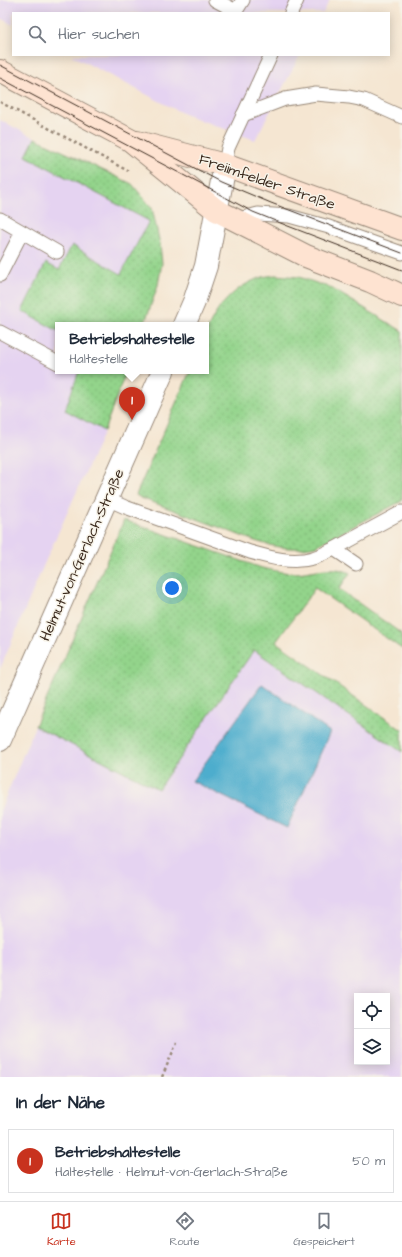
<!DOCTYPE html>
<html lang="de">
<meta charset="utf-8">
<style>
:root{--surface:#fff;--page:#f6f6f7;--text:#1f2937;--muted:#747a83;--line:#e0e1e3;--accent:#c8321e}
body{margin:0;font-family:"Architects Daughter",sans-serif;background:var(--page);color:var(--text)}
.controls{position:absolute;right:12px;bottom:12px;display:grid;overflow:hidden;border-radius:0px;box-shadow:0 2px 10px #0003}
.controls button{width:36px;height:36px;display:grid;place-items:center;padding:0;border:0;border-bottom:1px solid var(--line);background:var(--surface);color:var(--text);font:20px sans-serif}
.you{position:absolute;left:172px;top:588px;width:14px;height:14px;margin:-10px;border:3px solid #fff;border-radius:50%;background:#1a73e8;box-shadow:0 0 0 6px #1a73e833}
.badge{display:grid;place-items:center;width:26px;height:26px;border-radius:50%;background:var(--accent);color:#fff;font-size:13px;font-weight:700}
.pin{position:absolute;translate:-50% -33px;filter:drop-shadow(0 1px 2px #0008)}
.pin::after{content:'';position:absolute;top:21px;width:14px;height:12px;background:inherit;clip-path:polygon(0 0,100% 0,50% 100%)}
.popup{position:absolute;left:55px;top:322px;width:154px;height:52px;box-sizing:border-box;display:grid;place-content:center;border-radius:0px;background:var(--surface);filter:drop-shadow(0 1px 3px #0005);font-size:13px;white-space:nowrap;color:var(--muted)}
.popup b{font-size:15px;color:var(--text)}
.popup::after{content:'';position:absolute;left:50%;top:100%;margin-left:-8px;border:8px solid transparent;border-top-color:var(--surface)}
.list{margin:0;padding:0;list-style:none}
h2{display:flex;justify-content:space-between;align-items:center;height:52px;margin:0;padding:0 16px;font-size:17px}
h2 small{font-size:13px;font-weight:400;color:var(--muted)}
.list li{display:grid;grid-template-columns:26px 1fr auto;gap:12px;align-items:center;box-sizing:border-box;height:64px;margin:0 8px 8px;padding:0 8px;border:1px solid var(--line);border-radius:0px}
.list b{display:block;font-size:15px;white-space:nowrap}
.list p{margin:0;font-size:13px;white-space:nowrap;color:var(--muted)}
.list em{font-size:13px;font-style:normal;color:var(--muted)}
.icon{flex:none;width:22px;height:22px;fill:none;stroke:currentColor;stroke-width:2;stroke-linecap:round;stroke-linejoin:round}
.map{position:relative;flex:none;width:402px;height:1077px;overflow:hidden}
.search{position:absolute;background:var(--surface);box-shadow:0 2px 10px #0003;left:12px;right:12px;top:12px;height:44px;display:flex;align-items:center;gap:10px;box-sizing:border-box;padding:0 14px;border-radius:0px;color:var(--muted);font-size:15px}
.sheet{height:124px;background:var(--surface)}
nav{display:flex;justify-content:space-around;align-items:center;box-sizing:border-box;height:56px;border-top:1px solid var(--line);background:var(--surface);font-size:11px;color:var(--muted)}
nav a{display:grid;justify-items:center;gap:2px}
nav .on{color:var(--accent)}
.map>svg:first-child{display:block}
.built{fill:#e5d3f1;fill-rule:evenodd}
.grass{fill:url(#grass-dots);stroke:#677f54}
.water{fill:#4eadcd;stroke:#446c76}
.lines{fill:none;stroke-linecap:round;stroke-linejoin:round}
.lane-casing{stroke:#988878;stroke-width:15}
.street-casing{stroke:#988878;stroke-width:24}
.secondary-casing{stroke:#988878;stroke-width:24}
.path{stroke:#988878;stroke-width:2.5;stroke-dasharray:3 3;stroke-linecap:butt}
.lane{stroke:#fff;stroke-width:13}
.street{stroke:#fff;stroke-width:22}
.secondary{stroke:#fee3d1;stroke-width:22}
.tram{stroke:#3b2a1e;stroke-width:1}
.labels{text-anchor:middle;dominant-baseline:central;stroke-width:3;stroke-linejoin:round;paint-order:stroke}
.street-label{font-size:15px;fill:#3b2a1e;stroke:#f7f3e8}
</style>
<div class="map">
<svg width="402" height="1077" viewBox="0 0 402 1077">
<defs>
<pattern id="grass-dots" width="8" height="8" patternUnits="userSpaceOnUse"><rect width="8" height="8" fill="#93d48b"/><path d="M2 2h.1M6 6h.1" fill="none" stroke="#80b678" stroke-width="1.8" stroke-linecap="round"/></pattern>
</defs>
<rect width="100%" height="100%" fill="#f7f3e8"/>
<filter id="ink" filterUnits="userSpaceOnUse"><feTurbulence type="fractalNoise" baseFrequency=".025" numOctaves="2"/><feDisplacementMap in="SourceGraphic" scale="8" xChannelSelector="R" yChannelSelector="G"/><feConvolveMatrix kernelMatrix="1 2 1 2 8 2 1 2 1" color-interpolation-filters="sRGB"/></filter>
<filter id="wash" filterUnits="userSpaceOnUse"><feTurbulence type="fractalNoise" baseFrequency=".012" numOctaves="4" result="noise"/><feDisplacementMap in="SourceGraphic" scale="16" xChannelSelector="R" yChannelSelector="G"/><feGaussianBlur stdDeviation="0.9" result="paint"/><feColorMatrix in="noise" values="0 0 0 0 0 0 0 0 0 0 0 0 0 0 0 0 0 1.4 0 .05"/><feComposite in="paint" operator="in"/></filter>
<g filter="url(#wash)">
<rect width="100%" height="100%" fill="#f5e6d2"/>
<g class="built">
<polygon points="0,0 330,0 323,13 13,13 13,25 0,18"/>
<polygon points="71,55 300,55 255,140 184,114"/>
<polygon points="0,120 35,138 132,184 152,208 160,244 162,263 158,285 144,325 58,325 58,371 126,371 104,431 45,562 0,669"/>
<path d="M254,650L402,752V1077H0V811L35,726L158,789ZM357,996H387V1062H357Z"/>
</g>
<g class="grass">
<polygon points="35,138 132,184 152,208 160,244 162,263 158,285 144,325 58,325 58,331 22,311 46,263 59,270 72,245 121,274 149,221 26,156"/>
<path d="M275,275L299,277L331,288L402,331V501L316,546C279,554 250,539 216,526C191,517 166,507 141,498L136,495L190,371H206C206,361 204,344 206,334C214,309 235,286 260,278C264,276 270,276 275,275Z"/>
<polygon points="79,371 126,371 104,431 65,410"/>
<path d="M124,520L262,568C273,570 284,573 295,573C314,572 332,564 350,573L339,589L402,634V649L315,588L276,642L402,730V752L254,650L158,789L35,726Z"/>
</g>
<polygon class="water" points="262,684 330,732 287,828 192,781"/>
</g>
<g filter="url(#ink)">
<g class="lines">
<defs>
<g id="lane">
<polyline points="215,0 236,11 243,0"/>
<polyline points="291,13 297,0"/>
<polyline points="243,115 285,99 316,94 349,97 364,100 402,117"/>
<polyline points="225,165 228,148 271,55"/>
<polyline points="0,219 57,252"/>
<polyline points="235,220 258,214 289,216 329,227 402,253"/>
<polyline points="0,275 22,232"/>
<polyline points="0,332 58,363"/>
<path d="M107,499L125,507L250,552C271,558 292,564 313,558C320,556 327,552 334,549L356,564"/>
<polyline points="334,549 402,512"/>
</g>
<g id="street">
<polyline points="184,325 194,302 206,266 225,165"/>
<polyline points="0,740 163,371"/>
</g>
<g id="secondary">
<polyline points="0,71 130,140 216,210 306,256 370,281 402,296"/>
<polyline points="137,142 225,165 402,229"/>
</g>
</defs>
<use href="#lane" class="lane-casing"/>
<use href="#street" class="street-casing"/>
<use href="#secondary" class="secondary-casing"/>
<g class="path">
<polyline points="0,102 128,171"/>
<polyline points="162,1077 177,1042"/>
</g>
<use href="#lane" class="lane"/>
<use href="#street" class="street"/>
<use href="#secondary" class="secondary"/>
<g class="tram">
<polyline points="0,65 221,182 271,203 402,253"/>
<polyline points="0,78 253,212 288,226 402,270"/>
</g>
</g>
</g>
<g class="labels">
<g class="street-label">
<text transform="translate(267 182) rotate(19)">Freiimfelder Straße</text>
<text transform="translate(82 555) rotate(-66)">Helmut-von-Gerlach-Straße</text>
</g>
</g>
</svg>
<div class="controls">
<button><svg class="icon" aria-label="locate" viewBox="0 0 24 24"><circle cx="12" cy="12" r="6"/><path d="M12 2v4M12 18v4M2 12h4M18 12h4"/></svg></button>
<button><svg class="icon" aria-label="layers" viewBox="0 0 24 24"><path d="M12 4l9 5-9 5-9-5zM3 14l9 5 9-5"/></svg></button>
</div>
<div class="you"></div>
<div class="pin badge" style="left:132px;top:420px">1</div>
<div class="popup"><b>Betriebshaltestelle</b>Haltestelle</div>
<div class="search"><svg class="icon" aria-label="search" viewBox="0 0 24 24"><circle cx="10" cy="10" r="6"/><path d="M15 15l6 6"/></svg>Hier suchen</div>
</div>
<section class="sheet">
<h2>In der Nähe<small></small></h2>
<ul class="list">
<li><span class="badge">1</span><div><b>Betriebshaltestelle</b><p>Haltestelle · Helmut-von-Gerlach-Straße</p></div><em>50 m</em></li>
</ul>
</section>
<nav>
<a class="on"><svg class="icon" aria-label="map" viewBox="0 0 24 24"><path d="M3 6l6-2 6 2 6-2v14l-6 2-6-2-6 2zM9 4v14M15 6v14"/></svg>Karte</a>
<a><svg class="icon" aria-label="directions" viewBox="0 0 24 24"><path d="M12 3l9 9-9 9-9-9zM9 14v-3h6M13 9l2 2-2 2"/></svg>Route</a>
<a><svg class="icon" aria-label="saved" viewBox="0 0 24 24"><path d="M7 4h10v16l-5-4-5 4z"/></svg>Gespeichert</a>
</nav>
